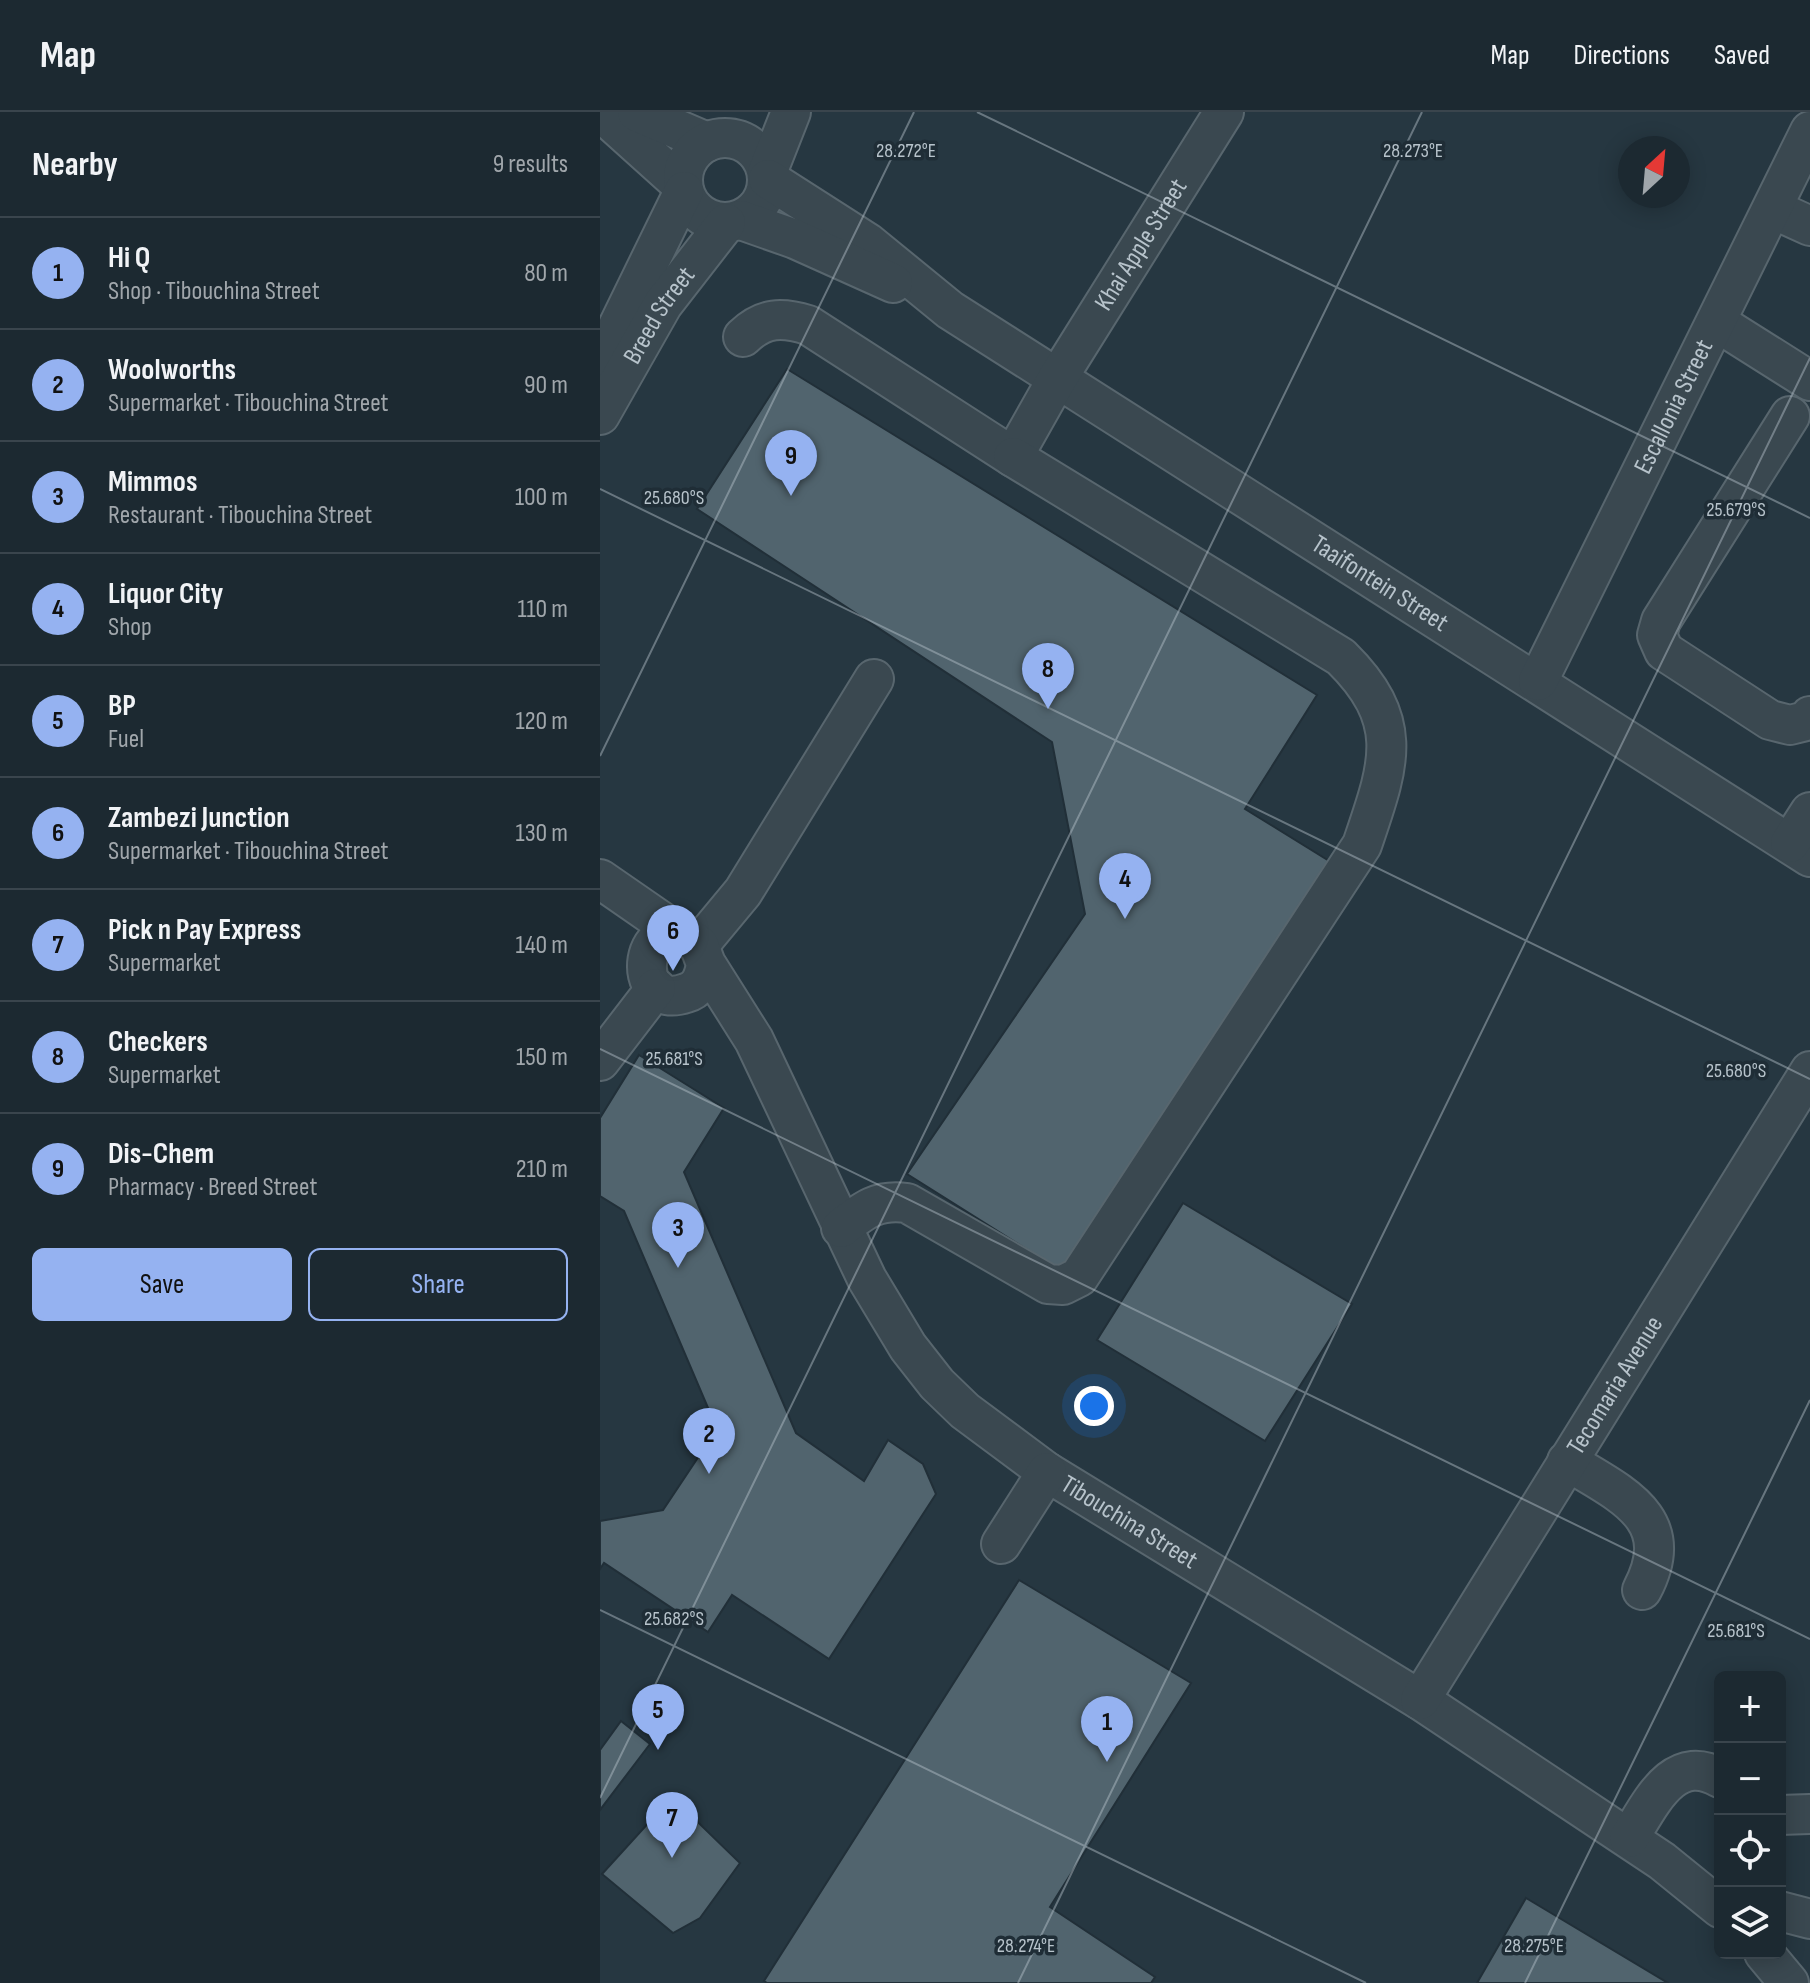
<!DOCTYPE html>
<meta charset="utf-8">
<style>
:root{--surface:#1c2931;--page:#253139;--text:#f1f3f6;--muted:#a0a6ab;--line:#3a454d;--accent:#95b2f1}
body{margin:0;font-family:"Sofia Sans Condensed",sans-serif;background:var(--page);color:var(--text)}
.controls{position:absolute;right:24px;bottom:24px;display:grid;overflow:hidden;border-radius:12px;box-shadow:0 4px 20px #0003}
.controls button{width:72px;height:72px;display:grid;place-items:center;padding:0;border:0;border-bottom:2px solid var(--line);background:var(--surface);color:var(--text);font:40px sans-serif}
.compass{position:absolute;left:1018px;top:24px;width:72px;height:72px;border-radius:50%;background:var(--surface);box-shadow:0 4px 20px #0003;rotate:26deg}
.you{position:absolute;left:494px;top:1294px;width:28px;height:28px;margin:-20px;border:6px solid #fff;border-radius:50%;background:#1a73e8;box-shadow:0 0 0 12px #1a73e833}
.badge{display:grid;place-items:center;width:52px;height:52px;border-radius:50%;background:var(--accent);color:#111;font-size:26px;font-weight:700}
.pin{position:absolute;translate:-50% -66px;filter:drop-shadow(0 2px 4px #0008)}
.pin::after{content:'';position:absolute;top:42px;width:28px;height:24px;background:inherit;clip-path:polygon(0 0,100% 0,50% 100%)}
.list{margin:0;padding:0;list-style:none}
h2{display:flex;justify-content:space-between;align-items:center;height:104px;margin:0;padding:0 32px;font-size:34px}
h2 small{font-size:26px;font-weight:400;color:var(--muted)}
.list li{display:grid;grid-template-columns:52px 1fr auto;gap:24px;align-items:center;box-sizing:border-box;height:112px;padding:0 32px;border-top:2px solid var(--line)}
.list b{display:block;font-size:30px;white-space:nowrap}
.list p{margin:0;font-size:26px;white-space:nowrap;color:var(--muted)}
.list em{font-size:26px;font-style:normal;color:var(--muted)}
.actions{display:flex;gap:16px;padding:24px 32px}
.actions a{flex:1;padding:18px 0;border:2px solid var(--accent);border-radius:12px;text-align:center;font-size:28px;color:var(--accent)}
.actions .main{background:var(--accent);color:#111}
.icon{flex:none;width:44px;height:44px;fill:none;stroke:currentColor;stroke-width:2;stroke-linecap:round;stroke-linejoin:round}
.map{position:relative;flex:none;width:1210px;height:1871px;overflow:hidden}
header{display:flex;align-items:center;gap:48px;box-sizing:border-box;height:112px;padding:0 40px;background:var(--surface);border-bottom:2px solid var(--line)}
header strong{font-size:38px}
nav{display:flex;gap:44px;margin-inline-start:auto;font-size:28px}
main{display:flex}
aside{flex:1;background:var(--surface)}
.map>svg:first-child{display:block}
.building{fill:#51646e;stroke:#212f38;stroke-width:2}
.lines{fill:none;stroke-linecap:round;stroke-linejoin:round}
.minor-casing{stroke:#58666e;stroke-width:42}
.minor{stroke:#3a4850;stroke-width:38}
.ticks{fill:none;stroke:#b7c3cb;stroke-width:2;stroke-opacity:0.45}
.labels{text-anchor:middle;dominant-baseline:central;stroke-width:7;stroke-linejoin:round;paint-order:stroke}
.street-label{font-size:26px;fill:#b7c3cb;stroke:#1f2d36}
.ticks-label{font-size:20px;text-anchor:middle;fill:#b7c3cb;stroke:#1f2d36;stroke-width:7;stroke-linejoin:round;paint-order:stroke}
</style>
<header>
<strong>Map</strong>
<nav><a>Map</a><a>Directions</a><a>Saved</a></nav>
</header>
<main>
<aside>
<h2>Nearby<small>9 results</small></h2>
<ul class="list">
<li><span class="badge">1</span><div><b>Hi Q</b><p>Shop · Tibouchina Street</p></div><em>80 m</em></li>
<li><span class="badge">2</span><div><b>Woolworths</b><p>Supermarket · Tibouchina Street</p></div><em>90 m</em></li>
<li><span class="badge">3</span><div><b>Mimmos</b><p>Restaurant · Tibouchina Street</p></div><em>100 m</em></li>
<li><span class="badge">4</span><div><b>Liquor City</b><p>Shop</p></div><em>110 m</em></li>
<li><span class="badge">5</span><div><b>BP</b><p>Fuel</p></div><em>120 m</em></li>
<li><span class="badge">6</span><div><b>Zambezi Junction</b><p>Supermarket · Tibouchina Street</p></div><em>130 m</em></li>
<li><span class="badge">7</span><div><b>Pick n Pay Express</b><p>Supermarket</p></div><em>140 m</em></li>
<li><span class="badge">8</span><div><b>Checkers</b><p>Supermarket</p></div><em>150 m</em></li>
<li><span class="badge">9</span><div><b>Dis-Chem</b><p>Pharmacy · Breed Street</p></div><em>210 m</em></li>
</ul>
<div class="actions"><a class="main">Save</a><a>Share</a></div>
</aside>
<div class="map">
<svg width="1210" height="1871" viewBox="0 0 1210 1871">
<rect width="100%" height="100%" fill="#263741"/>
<g class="building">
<polygon points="187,257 717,583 645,697 734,752 469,1164 307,1062 485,802 452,630 97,397"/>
<polygon points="39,943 124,996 84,1060 196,1321 264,1369 288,1328 323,1352 336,1382 229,1547 132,1483 108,1520 4,1451 0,1457 0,1409 63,1398 117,1317 24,1099 0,1084 0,1006"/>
<polygon points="583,1091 752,1192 665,1329 497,1228"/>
<polygon points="419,1468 591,1571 450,1795 555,1865 551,1871 167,1871 164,1869"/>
<polygon points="21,1609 50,1632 0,1698 0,1638"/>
<polygon points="72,1685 140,1751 100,1806 73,1821 2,1762"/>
<polygon points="926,1786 1068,1871 877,1871"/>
</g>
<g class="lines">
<defs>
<g id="minor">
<polyline points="1,0 83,74"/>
<polyline points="37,0 107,30"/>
<circle cx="125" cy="68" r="42"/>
<polyline points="167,61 191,0"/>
<path id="s1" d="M168,67L268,131L350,198L1210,745"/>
<polyline points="1173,97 1210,114"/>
<polyline points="141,108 195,127 293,171"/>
<polyline points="1118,211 1210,269"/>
<path id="s2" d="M143,225C164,205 182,205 208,213L413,345L457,267L624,0"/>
<polyline points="0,251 84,79"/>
<path id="s3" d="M0,303L63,192L126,111"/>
<polyline points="1190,304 1061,509 1057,523 1064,539 1170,608 1190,613 1206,609 1210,604"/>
<path id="s4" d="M938,569L1210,19"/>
<polyline points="1190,731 1210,700"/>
<polyline points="0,767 81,823"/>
<polyline points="99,833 143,780 274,567"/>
<path id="s5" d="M106,852C104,865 100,877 86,881C26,902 39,787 99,833L106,852L154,928L267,1167L308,1235L337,1272L365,1299L447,1360L820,1588L1062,1749L1120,1796"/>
<polyline points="0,949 56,876"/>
<path d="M241,1116C264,1098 277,1087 307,1091L448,1172L463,1173L479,1165L762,733C789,653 807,610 741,545L413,345"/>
<path d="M967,1349C1021,1382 1080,1406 1042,1478"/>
<polyline points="401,1432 447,1360"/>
<path id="s6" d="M820,1588L1210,959"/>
<polyline points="1180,1703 1210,1702"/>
<path d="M1029,1726C1050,1693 1073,1639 1120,1666"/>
<polyline points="1180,1799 1210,1807"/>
<polyline points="1164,1841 1189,1871"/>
</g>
</defs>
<use href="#minor" class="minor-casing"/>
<use href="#minor" class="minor"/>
</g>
<path class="ticks" d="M377,0L1210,406M0,377L1210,967M0,644L314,0M0,937L1210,1527M0,1498L766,1871M0,1686L822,0M418,1871L1210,246M925,1871L1210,1288"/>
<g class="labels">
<g class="street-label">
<text stroke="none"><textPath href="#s2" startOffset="562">Khai Apple Street</textPath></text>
<text stroke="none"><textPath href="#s3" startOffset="116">Breed Street</textPath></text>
<text stroke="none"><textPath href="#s4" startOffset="306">Escallonia Street</textPath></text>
<text stroke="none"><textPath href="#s1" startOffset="734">Taaifontein Street</textPath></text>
<text stroke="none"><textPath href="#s6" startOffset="370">Tecomaria Avenue</textPath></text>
<text stroke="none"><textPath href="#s5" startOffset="908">Tibouchina Street</textPath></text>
</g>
</g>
<g class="ticks-label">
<text x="306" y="45">28.272°E</text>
<text x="813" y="45">28.273°E</text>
<text x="74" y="392">25.680°S</text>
<text x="1136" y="404">25.679°S</text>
<text x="74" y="953">25.681°S</text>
<text x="1136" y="965">25.680°S</text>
<text x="74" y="1513">25.682°S</text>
<text x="1136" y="1525">25.681°S</text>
<text x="426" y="1840">28.274°E</text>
<text x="934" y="1840">28.275°E</text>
</g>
</svg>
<div class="controls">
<button>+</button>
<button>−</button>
<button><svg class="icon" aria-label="locate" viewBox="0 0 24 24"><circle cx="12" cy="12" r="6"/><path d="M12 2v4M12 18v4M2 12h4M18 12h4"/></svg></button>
<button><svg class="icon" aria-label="layers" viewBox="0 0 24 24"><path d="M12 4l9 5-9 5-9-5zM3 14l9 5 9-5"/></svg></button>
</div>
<svg class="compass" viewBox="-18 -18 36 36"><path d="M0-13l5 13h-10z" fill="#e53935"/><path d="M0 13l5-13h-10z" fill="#a0a6ab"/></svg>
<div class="you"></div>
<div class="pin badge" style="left:507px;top:1650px">1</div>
<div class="pin badge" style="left:109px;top:1362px">2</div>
<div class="pin badge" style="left:78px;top:1156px">3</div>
<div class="pin badge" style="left:525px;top:807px">4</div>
<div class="pin badge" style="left:58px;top:1638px">5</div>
<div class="pin badge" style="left:73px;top:859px">6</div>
<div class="pin badge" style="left:72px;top:1746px">7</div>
<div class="pin badge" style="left:448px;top:597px">8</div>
<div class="pin badge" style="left:191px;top:384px">9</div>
</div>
</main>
